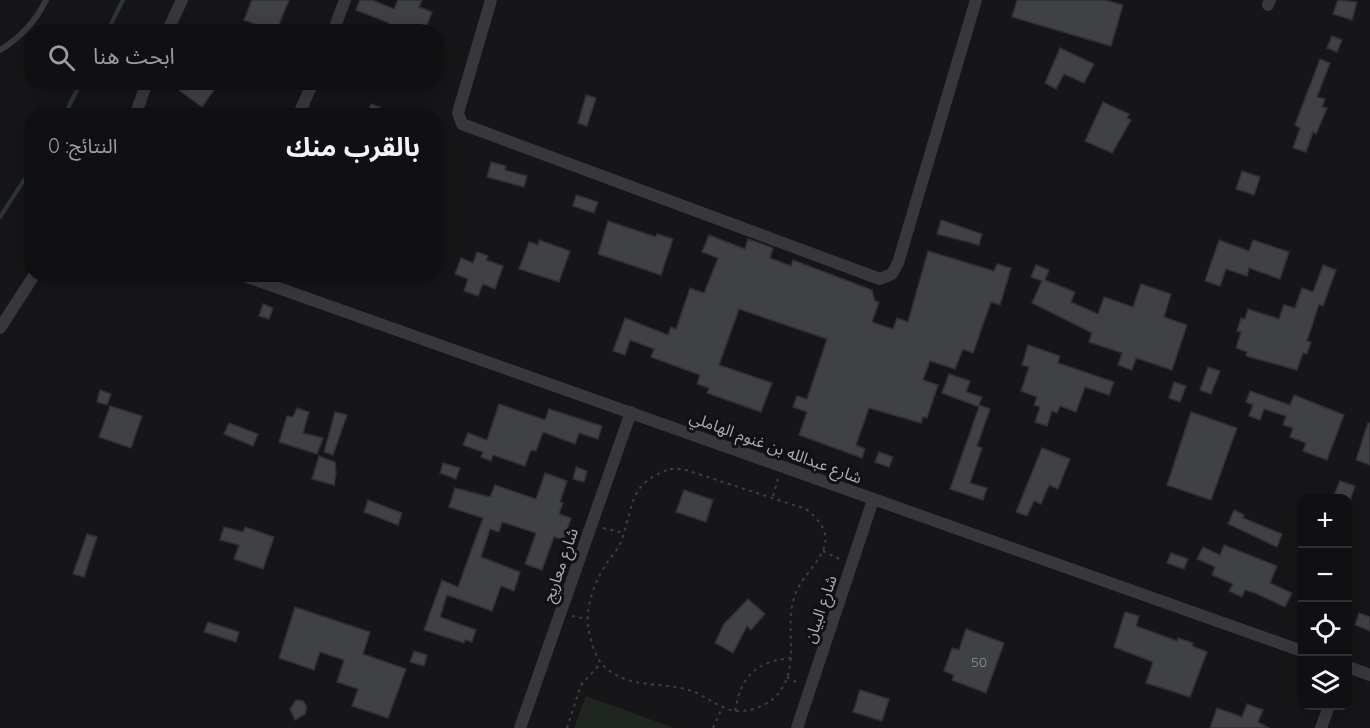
<!DOCTYPE html>
<html lang="ar">
<meta charset="utf-8">
<style>
:root{--surface:#101012;--page:#19191b;--text:#f1f3f6;--muted:#9c9d9f;--line:#303032}
body{margin:0;font-family:Quicksand,"Noto Sans Arabic",sans-serif;background:var(--page);color:var(--text);direction:rtl}
.controls{position:absolute;right:18px;bottom:18px;display:grid;overflow:hidden;border-radius:12px;box-shadow:0 3px 15px #0003}
.controls button{width:54px;height:54px;display:grid;place-items:center;padding:0;border:0;border-bottom:2px solid var(--line);background:var(--surface);color:var(--text);font:30px sans-serif}
.list{margin:0;padding:0;list-style:none}
h2{display:flex;justify-content:space-between;align-items:center;height:78px;margin:0;padding:0 24px;font-size:26px}
h2 small{font-size:20px;font-weight:400;color:var(--muted)}
.icon{flex:none;width:33px;height:33px;fill:none;stroke:currentColor;stroke-width:2;stroke-linecap:round;stroke-linejoin:round}
.map{position:relative;flex:none;width:1370px;height:728px;overflow:hidden;direction:ltr}
.search{position:absolute;background:var(--surface);box-shadow:0 3px 15px #0003;left:24px;top:24px;width:420px;height:66px;display:flex;align-items:center;gap:15px;box-sizing:border-box;padding:0 21px;border-radius:24px;color:var(--muted);font-size:22px}
.panel{position:absolute;background:var(--surface);box-shadow:0 3px 15px #0003;left:24px;top:108px;width:420px;height:174px;border-radius:24px;direction:rtl}
.map>svg:first-child{display:block}
.park{fill:#1e261f}
.lines{fill:none;stroke-linecap:round;stroke-linejoin:round}
.stream{stroke:#2c353c;stroke-width:4}
.building{fill:#404145;stroke:#303034;stroke-width:1.5}
.path{stroke:#3d3f44;stroke-width:2;stroke-dasharray:3 4.5;stroke-linecap:butt}
.service{stroke:#37383d;stroke-width:6}
.minor{stroke:#37383d;stroke-width:12}
.labels{text-anchor:middle;dominant-baseline:central;stroke-width:6;stroke-linejoin:round;paint-order:stroke}
.number-label{font-size:14px;fill:#8e929b}
.street-label{font-size:16px;fill:#a8adb8;stroke:#111113}
</style>
<div class="map">
<svg width="1370" height="728" viewBox="0 0 1370 728">
<rect width="100%" height="100%" fill="#161618"/>
<polygon class="park" points="586,696 674,728 574,728"/>
<g class="lines">
<g class="stream">
<polyline points="107,32 123,0"/>
<polyline points="64,116 81,82"/>
<polyline points="0,217 32,168"/>
</g>
</g>
<g class="building">
<polygon points="252,0 289,0 276,32 244,20"/>
<polygon points="360,0 372,0 394,9 398,0 422,0 419,7 432,12 424,32 385,32 389,23 356,10"/>
<polygon points="1017,0 1105,0 1123,5 1111,46 1012,17"/>
<polygon points="1338,0 1357,2 1352,20 1333,14"/>
<polygon points="1332,36 1342,40 1337,52 1327,48"/>
<polygon points="1060,48 1094,64 1084,83 1064,74 1056,89 1045,83"/>
<polygon points="1320,59 1330,63 1317,97 1325,99 1322,107 1327,108 1316,134 1313,132 1306,152 1293,148 1300,128 1295,125"/>
<polygon points="168,82 203,82 214,90 202,107"/>
<polygon points="586,95 596,98 587,126 578,123"/>
<polygon points="1103,102 1129,114 1127,118 1131,120 1112,153 1085,141"/>
<polygon points="371,104 399,115 399,116 366,116"/>
<polygon points="491,162 506,166 505,170 527,176 524,187 487,177"/>
<polygon points="1242,171 1260,177 1254,195 1236,189"/>
<polygon points="576,195 598,202 594,213 573,206"/>
<polygon points="941,220 982,234 979,245 937,234"/>
<polygon points="608,221 656,237 657,234 673,239 661,275 598,254"/>
<polygon points="709,235 745,249 748,239 773,248 770,258 791,266 793,260 872,290 875,301 879,302 872,322 893,329 897,318 908,322 928,251 994,271 997,264 1011,268 1000,305 991,302 973,353 963,349 955,369 930,361 923,380 938,385 927,418 923,417 921,423 869,408 856,445 865,449 862,458 799,435 807,412 793,407 797,396 807,399 827,339 739,309 719,365 772,383 761,412 707,393 709,388 697,384 700,375 651,357 654,349 630,340 625,355 613,351 625,318 668,335 671,327 676,329 690,288 704,293 718,258 702,252"/>
<polygon points="539,240 570,251 559,282 519,269 529,242 538,245"/>
<polygon points="1219,240 1249,251 1253,240 1289,252 1280,279 1249,268 1247,276 1226,269 1220,286 1205,281"/>
<polygon points="477,252 488,256 486,260 503,266 495,289 483,284 478,296 464,291 468,279 455,274 461,258 473,263"/>
<polygon points="1036,265 1049,270 1045,280 1075,292 1071,302 1098,314 1104,297 1133,307 1141,284 1171,294 1164,317 1187,325 1172,370 1136,358 1132,370 1118,365 1122,353 1089,342 1092,333 1032,303 1042,281 1031,277"/>
<polygon points="1323,265 1336,270 1323,306 1319,304 1307,341 1311,342 1307,354 1303,353 1297,370 1246,356 1247,352 1236,348 1241,332 1237,331 1241,318 1245,319 1248,309 1279,319 1284,305 1295,308 1302,288 1313,292"/>
<polygon points="263,304 273,308 269,319 259,316"/>
<polygon points="1028,345 1060,356 1058,363 1114,382 1109,395 1085,387 1076,412 1060,406 1057,413 1052,411 1047,426 1035,422 1040,407 1034,405 1037,397 1021,391 1029,367 1022,365"/>
<polygon points="1208,367 1220,371 1211,394 1200,390"/>
<polygon points="949,374 970,381 966,392 982,397 979,405 990,409 977,446 982,448 970,483 987,488 983,500 950,489 979,407 942,393"/>
<polygon points="1174,382 1186,386 1180,402 1169,398"/>
<polygon points="100,390 111,394 107,405 97,402"/>
<polygon points="1250,391 1290,405 1294,395 1344,415 1327,460 1303,451 1306,443 1290,437 1293,428 1283,425 1286,416 1264,409 1260,420 1249,416 1253,405 1246,402"/>
<polygon points="499,404 545,420 549,409 602,426 598,439 579,433 575,444 543,432 536,451 531,450 525,466 493,455 491,461 481,457 483,452 463,445 468,433 487,440"/>
<polygon points="110,406 142,416 131,448 99,437"/>
<polygon points="297,408 309,412 303,433 323,438 317,454 279,442 287,416 293,417"/>
<polygon points="335,412 347,415 333,455 324,452"/>
<polygon points="1191,412 1237,428 1211,500 1167,485"/>
<polygon points="229,423 258,434 253,446 224,434"/>
<polygon points="1368,423 1370,423 1370,465 1356,460"/>
<polygon points="1042,448 1070,459 1058,489 1049,485 1041,504 1034,501 1027,516 1016,512"/>
<polygon points="879,452 893,457 889,467 875,462"/>
<polygon points="319,456 335,462 336,474 334,485 312,479"/>
<polygon points="443,463 460,468 456,479 440,473"/>
<polygon points="576,467 587,471 584,482 573,479"/>
<polygon points="545,473 567,481 560,502 563,503 559,514 571,518 564,540 554,537 542,570 525,564 536,533 502,522 499,532 490,529 481,557 520,572 514,591 501,586 492,611 447,595 440,617 476,630 472,642 465,640 464,643 424,630 442,580 458,587 483,518 449,507 455,488 490,497 495,485 536,499"/>
<polygon points="1340,481 1355,486 1350,501 1334,495"/>
<polygon points="684,490 713,500 706,522 676,512"/>
<polygon points="368,500 402,513 398,525 364,512"/>
<polygon points="1234,510 1244,515 1243,518 1282,534 1277,547 1228,524"/>
<polygon points="224,527 243,532 245,527 274,537 263,569 234,559 239,545 220,540"/>
<polygon points="87,534 97,537 84,577 73,574"/>
<polygon points="1224,545 1277,566 1270,583 1292,593 1285,607 1255,593 1245,590 1242,597 1229,591 1233,584 1212,575 1215,567 1197,559 1203,547 1220,555"/>
<polygon points="1171,553 1188,559 1184,569 1167,563"/>
<polygon points="748,599 765,614 751,630 747,626 733,653 715,643 724,624"/>
<polygon points="295,607 370,632 363,654 406,669 388,718 352,706 358,689 337,682 344,660 320,652 314,670 279,658"/>
<polygon points="1125,612 1139,616 1136,626 1177,641 1178,638 1193,643 1192,646 1207,652 1190,697 1146,683 1153,662 1114,647"/>
<polygon points="1359,613 1370,617 1370,631 1355,625"/>
<polygon points="208,622 239,632 236,642 204,632"/>
<polygon points="966,629 1004,643 986,693 952,680 954,675 944,671 952,648 959,650"/>
<polygon points="414,651 427,655 424,666 410,662"/>
<polygon points="860,690 889,699 882,721 853,712"/>
<polygon points="296,700 303,701 307,707 305,714 295,720 290,709"/>
<polygon points="1247,704 1263,710 1258,722 1269,728 1210,728 1217,708 1242,717"/>
</g>
<g class="lines">
<g class="path">
<path d="M670,469H683L806,509C852,546 804,564 794,598C784,630 801,665 778,694C769,705 751,712 737,711C721,710 706,696 692,691C662,681 626,690 602,664C594,656 590,637 588,626C586,606 594,583 605,566C610,557 619,549 622,539C634,504 629,483 670,469Z"/>
<polyline points="773,496 778,479"/>
<polyline points="603,528 624,533"/>
<polyline points="823,551 839,559"/>
<polyline points="572,616 587,619"/>
<polyline points="787,677 798,683"/>
<path d="M735,711C741,676 756,661 792,658"/>
<polyline points="567,728 581,685 601,663"/>
<polyline points="713,728 723,706"/>
</g>
<path class="service" d="M0,50C20,38 36,21 46,0"/>
<g class="minor">
<polyline points="491,0 458,113 462,124 880,279 892,274 898,263 976,0"/>
<polyline points="1268,5 1270,0"/>
<polyline points="167,32 182,0"/>
<polyline points="333,32 345,0"/>
<polyline points="135,116 147,82"/>
<polyline points="298,116 313,82"/>
<polyline points="239,274 1302,651"/>
<polyline points="0,328 35,274"/>
<polyline points="1348,667 1370,675"/>
<polyline points="520,728 631,412"/>
<polyline points="797,728 873,500"/>
<polyline points="1321,728 1329,706"/>
</g>
</g>
<g class="labels">
<g class="number-label">
<text x="979" y="662">50</text>
</g>
<g class="street-label">
<text transform="translate(776 447) rotate(20)">شارع عبدالله بن غنوم الهاملي</text>
<text transform="translate(560 565) rotate(-71)">شارع معاريج</text>
<text transform="translate(820 609) rotate(-71)">شارع البيان</text>
</g>
</g>
</svg>
<div class="controls">
<button>+</button>
<button>−</button>
<button><svg class="icon" aria-label="locate" viewBox="0 0 24 24"><circle cx="12" cy="12" r="6"/><path d="M12 2v4M12 18v4M2 12h4M18 12h4"/></svg></button>
<button><svg class="icon" aria-label="layers" viewBox="0 0 24 24"><path d="M12 4l9 5-9 5-9-5zM3 14l9 5 9-5"/></svg></button>
</div>
<div class="search"><svg class="icon" aria-label="search" viewBox="0 0 24 24"><circle cx="10" cy="10" r="6"/><path d="M15 15l6 6"/></svg>ابحث هنا</div>
<section class="panel">
<h2>بالقرب منك<small>النتائج: 0</small></h2>
<ul class="list">
</ul>
</section>
</div>
